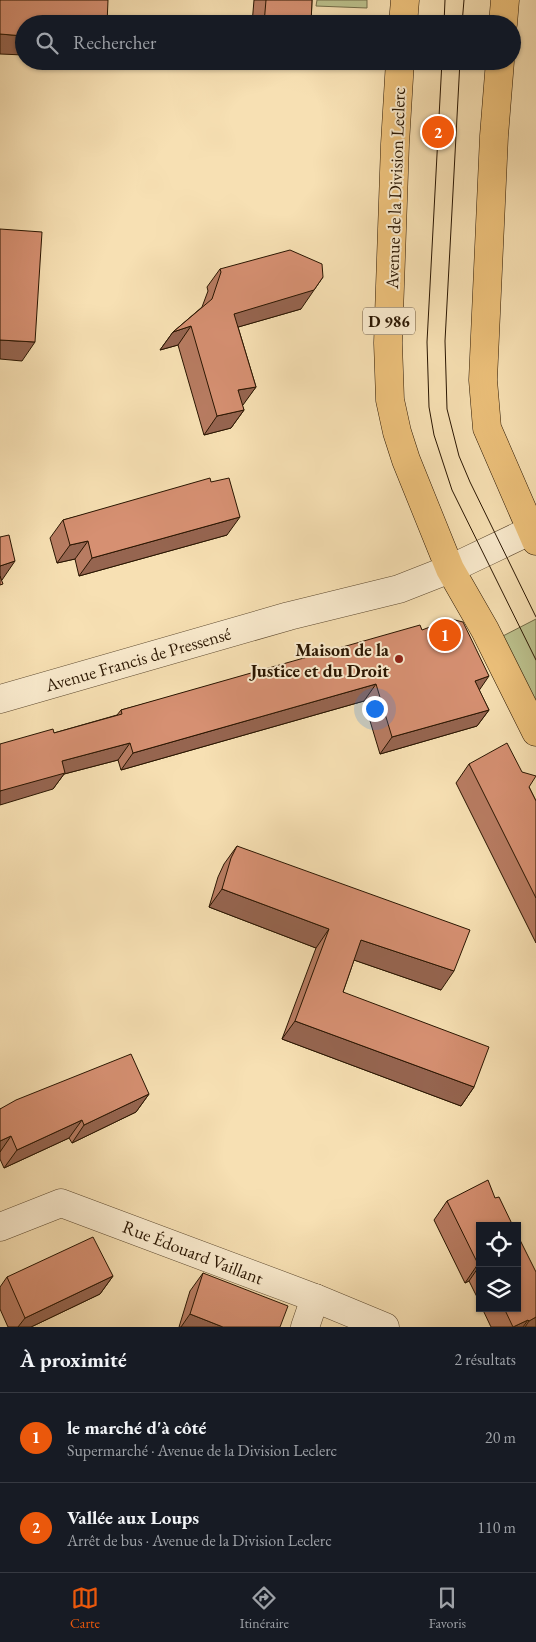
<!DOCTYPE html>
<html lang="fr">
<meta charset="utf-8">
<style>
:root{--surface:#171b24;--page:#20242c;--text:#f1f3f6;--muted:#9ea1a6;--line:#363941;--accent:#ea580c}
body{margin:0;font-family:"EB Garamond",serif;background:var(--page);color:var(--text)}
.controls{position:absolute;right:15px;bottom:15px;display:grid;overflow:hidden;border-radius:0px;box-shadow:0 1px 4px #0004}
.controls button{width:45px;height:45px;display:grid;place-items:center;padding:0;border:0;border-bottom:1px solid var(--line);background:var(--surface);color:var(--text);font:25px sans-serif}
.you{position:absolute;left:374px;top:708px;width:18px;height:18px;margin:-12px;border:4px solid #fff;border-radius:50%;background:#1a73e8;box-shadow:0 0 0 8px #1a73e833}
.badge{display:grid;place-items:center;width:32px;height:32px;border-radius:50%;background:var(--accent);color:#fff;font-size:16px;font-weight:700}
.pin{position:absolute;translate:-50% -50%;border:2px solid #fff;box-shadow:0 1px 5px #0006}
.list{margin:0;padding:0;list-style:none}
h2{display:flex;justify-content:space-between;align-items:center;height:65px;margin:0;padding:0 20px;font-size:21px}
h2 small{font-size:16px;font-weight:400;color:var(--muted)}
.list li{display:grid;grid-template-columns:32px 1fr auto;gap:15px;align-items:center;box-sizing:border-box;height:90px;padding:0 20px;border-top:1px solid var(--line)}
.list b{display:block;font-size:19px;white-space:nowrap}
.list p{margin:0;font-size:16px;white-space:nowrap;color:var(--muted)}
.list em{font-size:16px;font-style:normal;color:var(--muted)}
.icon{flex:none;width:28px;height:28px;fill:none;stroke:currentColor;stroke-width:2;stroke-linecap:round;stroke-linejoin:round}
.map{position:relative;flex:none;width:536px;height:1327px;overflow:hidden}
.search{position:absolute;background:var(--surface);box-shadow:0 1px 4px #0004;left:15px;right:15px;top:15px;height:55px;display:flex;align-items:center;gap:12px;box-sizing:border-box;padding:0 18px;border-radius:28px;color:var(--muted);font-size:19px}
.sheet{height:245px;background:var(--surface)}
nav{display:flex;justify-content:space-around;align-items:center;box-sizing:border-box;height:70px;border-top:1px solid var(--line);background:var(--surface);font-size:14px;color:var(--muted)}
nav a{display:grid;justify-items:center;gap:2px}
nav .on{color:var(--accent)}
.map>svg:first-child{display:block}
.green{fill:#bcc28e;stroke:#726c48}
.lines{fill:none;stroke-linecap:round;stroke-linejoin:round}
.street-casing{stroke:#5c482e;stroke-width:29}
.primary-casing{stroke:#291501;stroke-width:29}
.street{stroke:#faebce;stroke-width:28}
.primary{stroke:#ecc07a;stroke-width:28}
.tram{stroke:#291501;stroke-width:1}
.wall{fill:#b87c62;stroke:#291501}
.shaded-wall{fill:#966550;stroke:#291501}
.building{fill:#d69072;stroke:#291501}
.poi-dot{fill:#8f2418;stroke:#faebce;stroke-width:2}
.labels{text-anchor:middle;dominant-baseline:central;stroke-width:4;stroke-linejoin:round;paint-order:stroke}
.shield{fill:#faebce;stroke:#68553e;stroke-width:1}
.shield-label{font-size:16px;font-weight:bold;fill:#291501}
.street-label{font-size:18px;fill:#291501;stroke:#faebce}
.poi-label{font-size:18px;font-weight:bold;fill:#291501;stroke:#faebce;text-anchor:end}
</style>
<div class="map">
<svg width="536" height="1327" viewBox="0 0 536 1327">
<rect width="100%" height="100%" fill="#f7e0b3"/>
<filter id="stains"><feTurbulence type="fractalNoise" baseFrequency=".004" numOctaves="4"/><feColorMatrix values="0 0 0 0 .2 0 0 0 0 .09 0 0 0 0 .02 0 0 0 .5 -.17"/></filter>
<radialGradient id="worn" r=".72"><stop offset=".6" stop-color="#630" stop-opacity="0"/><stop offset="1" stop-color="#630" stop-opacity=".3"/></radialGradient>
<g class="green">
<polygon points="317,0 367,0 367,8 316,6"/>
<polygon points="536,619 536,709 501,637"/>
</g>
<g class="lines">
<defs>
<g id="street">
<polyline points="0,699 289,616 399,589 450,569 536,528"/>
<polyline points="0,1227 61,1203 315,1298 385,1327"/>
<polyline points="305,1327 315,1298"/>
</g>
<g id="primary">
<polyline points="403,24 405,0"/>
<polyline points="503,24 505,0"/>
<polyline points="400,61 395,144 388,343 390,400 397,432 406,460 450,569 485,630 536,732"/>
<polyline points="500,61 494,136 483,380 487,428 536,541"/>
</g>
</defs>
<use href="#street" class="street-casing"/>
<use href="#primary" class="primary-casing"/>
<use href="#street" class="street"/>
<use href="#primary" class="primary"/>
<g class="tram">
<polyline points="444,24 445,0"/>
<polyline points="462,24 464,0"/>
<polyline points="442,61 427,342 429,407 434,435 452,490 536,660"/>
<polyline points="460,61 445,341 447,409 459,456 470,482 536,617"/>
</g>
</g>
<g class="wall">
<polygon points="254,0 312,0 311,24 252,24"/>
<polygon points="250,61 302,61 297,69 250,67"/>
<polygon points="220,269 301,309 238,327 256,387 242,405 244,410 231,428 204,435 178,345 160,350 173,332 202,307 208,291 207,287"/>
<polygon points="211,482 227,535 79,576 75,559 57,563 50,538 63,520"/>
<polygon points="422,630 479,690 489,710 477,726 380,754 364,701 121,770 118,760 64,774 53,789 54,733 117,715 121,710"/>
<polygon points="469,764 529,787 536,801 536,943 456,783"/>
<polygon points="237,846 441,990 354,960 343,992 474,1087 461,1106 282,1039 316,948 209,907 218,877 224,864"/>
<polygon points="149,1094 136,1112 72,1143 69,1138 4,1168 0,1159 0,1109"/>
<polygon points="495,1198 480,1226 480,1303 469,1281 465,1283 434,1220 447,1201"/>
<polygon points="203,1273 280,1327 179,1327 190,1291"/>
<polygon points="113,1276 100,1294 31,1327 8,1327 0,1309 0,1287 7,1277"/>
<polygon points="482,1308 517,1308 536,1327 491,1327"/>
</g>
<g class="shaded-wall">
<polygon points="0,34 24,36 24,55 0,54"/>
<polygon points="254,61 302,61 297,69 250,67"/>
<polygon points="323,277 301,309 221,332 234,314"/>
<polygon points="191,326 178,345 160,350 173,332"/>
<polygon points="0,340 35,342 22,361 0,359"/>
<polygon points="256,387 243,405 225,409 238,390"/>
<polygon points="244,410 231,428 204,435 217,416"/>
<polygon points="240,517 227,535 79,576 92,558"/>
<polygon points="88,541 75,559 57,563 70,545"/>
<polygon points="15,561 2,580 0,581 0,566"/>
<polygon points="489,676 478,692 475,681"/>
<polygon points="376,684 364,701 121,770 133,753"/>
<polygon points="489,710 477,726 380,754 392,737"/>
<polygon points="130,743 118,760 64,774 53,789 0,805 0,791 62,761"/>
<polygon points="222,889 329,929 316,948 209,907"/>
<polygon points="361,940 454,971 441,990 348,958"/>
<polygon points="295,1021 474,1087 461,1106 282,1039"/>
<polygon points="149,1094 136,1112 72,1143 84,1125"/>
<polygon points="82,1120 69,1138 4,1168 17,1150"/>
<polygon points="11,1136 0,1152 0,1141"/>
<polygon points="480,1263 480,1265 469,1281 465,1283 478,1264"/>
<polygon points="113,1276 100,1294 31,1327 18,1327 25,1318"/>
<polygon points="190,1314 223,1327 181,1327"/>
<polygon points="536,1317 536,1327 525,1327 529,1321"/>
<polygon points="528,1320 523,1327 513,1327"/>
</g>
<g class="building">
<polygon points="0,0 108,0 107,24 24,24 24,36 0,34"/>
<polygon points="266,0 312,0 311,24 264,24"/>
<polygon points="0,229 42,232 35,342 0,340"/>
<polygon points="290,250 322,264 323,277 314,290 234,314 256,387 238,390 244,410 217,416 191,326 173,332 212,299 221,272 220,269"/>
<polygon points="210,478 211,482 229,478 240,517 92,558 88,541 70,545 63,520"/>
<polygon points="9,535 15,561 0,566 0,537"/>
<polygon points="0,576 3,584 0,585"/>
<polygon points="451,619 463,622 489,676 475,681 489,710 392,737 376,684 133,753 130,743 62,761 65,773 0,791 0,744 53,729 54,733 122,714 121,710 420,625 422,630"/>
<polygon points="507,743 522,772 536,776 529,787 536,801 536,898 469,764"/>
<polygon points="237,846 470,930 454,971 361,940 343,992 489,1047 474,1087 295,1021 329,929 222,889 231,858"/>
<polygon points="131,1054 149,1094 84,1125 82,1120 17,1150 11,1136 0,1141 0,1109 16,1100"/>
<polygon points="488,1180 495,1198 499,1197 513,1226 480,1226 480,1263 478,1264 447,1201"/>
<polygon points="517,1234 536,1272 536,1317 529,1321 528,1320 513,1327 504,1308 517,1308"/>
<polygon points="93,1237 113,1276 25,1318 7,1277"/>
<polygon points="203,1273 288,1306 280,1327 223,1327 190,1314"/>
</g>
<circle class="poi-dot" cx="399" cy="659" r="5"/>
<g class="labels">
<rect class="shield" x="363" y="307.5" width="52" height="27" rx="4"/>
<g class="shield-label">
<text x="389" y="321">D 986</text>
</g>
<g class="street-label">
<text transform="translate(395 188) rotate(-88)">Avenue de la Division Leclerc</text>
<text transform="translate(138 659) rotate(-16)">Avenue Francis de Pressensé</text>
<text transform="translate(193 1252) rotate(21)">Rue Édouard Vaillant</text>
</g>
<g class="poi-label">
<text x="389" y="649">Maison de la<tspan x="389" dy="21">Justice et du Droit</tspan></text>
</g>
</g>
<rect width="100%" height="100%" filter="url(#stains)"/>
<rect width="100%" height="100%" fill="url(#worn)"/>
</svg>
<div class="controls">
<button><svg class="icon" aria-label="locate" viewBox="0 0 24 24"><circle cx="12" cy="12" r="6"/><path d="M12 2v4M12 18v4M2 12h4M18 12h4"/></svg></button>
<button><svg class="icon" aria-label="layers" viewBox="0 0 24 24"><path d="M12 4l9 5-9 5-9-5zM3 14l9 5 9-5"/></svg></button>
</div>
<div class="you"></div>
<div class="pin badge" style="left:445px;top:635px">1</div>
<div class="pin badge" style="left:438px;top:132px">2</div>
<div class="search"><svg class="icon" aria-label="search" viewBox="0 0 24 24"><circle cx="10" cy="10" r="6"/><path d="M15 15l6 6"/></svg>Rechercher</div>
</div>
<section class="sheet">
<h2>À proximité<small>2 résultats</small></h2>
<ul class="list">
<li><span class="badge">1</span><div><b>le marché d'à côté</b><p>Supermarché · Avenue de la Division Leclerc</p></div><em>20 m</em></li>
<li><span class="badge">2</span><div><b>Vallée aux Loups</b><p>Arrêt de bus · Avenue de la Division Leclerc</p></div><em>110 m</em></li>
</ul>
</section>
<nav>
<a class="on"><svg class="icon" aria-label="map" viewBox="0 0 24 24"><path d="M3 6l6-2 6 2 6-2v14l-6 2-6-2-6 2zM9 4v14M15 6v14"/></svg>Carte</a>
<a><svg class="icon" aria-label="directions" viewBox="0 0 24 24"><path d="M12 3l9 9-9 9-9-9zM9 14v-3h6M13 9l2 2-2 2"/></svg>Itinéraire</a>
<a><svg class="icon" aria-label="saved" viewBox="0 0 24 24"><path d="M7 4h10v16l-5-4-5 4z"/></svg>Favoris</a>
</nav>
